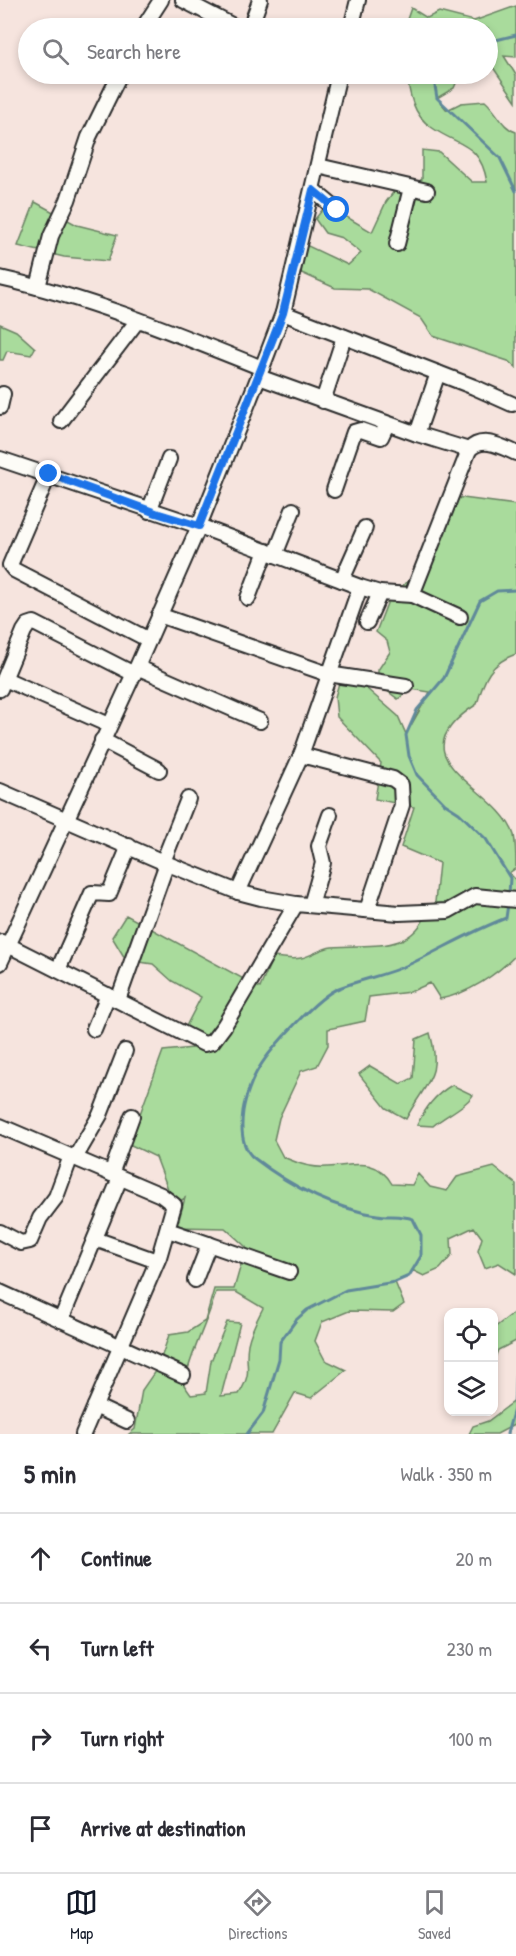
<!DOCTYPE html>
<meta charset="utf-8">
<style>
:root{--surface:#fff;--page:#f7f7f7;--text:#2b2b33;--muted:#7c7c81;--line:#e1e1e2;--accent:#111827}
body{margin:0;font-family:"Patrick Hand",sans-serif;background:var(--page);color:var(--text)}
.controls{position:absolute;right:18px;bottom:18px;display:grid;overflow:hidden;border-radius:12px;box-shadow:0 3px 9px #0003}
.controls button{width:54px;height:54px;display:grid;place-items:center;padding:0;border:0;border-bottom:2px solid var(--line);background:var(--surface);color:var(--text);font:30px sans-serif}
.stop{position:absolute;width:18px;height:18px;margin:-14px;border:4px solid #1a73e8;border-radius:50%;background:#fff}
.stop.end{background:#1a73e8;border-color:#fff;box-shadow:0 2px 6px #0008}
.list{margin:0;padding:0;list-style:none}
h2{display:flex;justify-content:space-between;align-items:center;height:78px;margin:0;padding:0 24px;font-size:26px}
h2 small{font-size:20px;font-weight:400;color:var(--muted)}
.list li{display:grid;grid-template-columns:39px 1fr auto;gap:18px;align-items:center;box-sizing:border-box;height:90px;padding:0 24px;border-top:2px solid var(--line)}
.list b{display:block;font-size:22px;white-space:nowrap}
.list em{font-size:20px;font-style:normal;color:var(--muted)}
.icon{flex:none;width:33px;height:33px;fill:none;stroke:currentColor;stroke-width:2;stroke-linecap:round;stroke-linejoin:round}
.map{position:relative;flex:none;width:516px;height:1434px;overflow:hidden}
.search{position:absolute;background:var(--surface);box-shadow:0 3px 9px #0003;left:18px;right:18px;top:18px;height:66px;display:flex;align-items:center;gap:15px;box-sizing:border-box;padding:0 21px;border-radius:33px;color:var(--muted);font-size:22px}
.sheet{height:438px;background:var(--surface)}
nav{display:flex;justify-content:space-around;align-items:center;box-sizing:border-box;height:84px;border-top:2px solid var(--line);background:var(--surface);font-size:16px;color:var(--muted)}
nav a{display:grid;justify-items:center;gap:3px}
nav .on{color:var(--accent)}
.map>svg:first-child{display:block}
.green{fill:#a9db9c;stroke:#6a8364;stroke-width:1.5;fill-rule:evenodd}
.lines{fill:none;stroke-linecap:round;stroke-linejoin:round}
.stream{stroke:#60899a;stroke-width:3}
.minor-casing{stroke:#2b2b2b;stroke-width:18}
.minor{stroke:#fdfcf7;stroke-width:14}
.route{stroke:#1a73e8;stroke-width:8}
</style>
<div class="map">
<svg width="516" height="1434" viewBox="0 0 516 1434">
<rect width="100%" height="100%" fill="#f6e4de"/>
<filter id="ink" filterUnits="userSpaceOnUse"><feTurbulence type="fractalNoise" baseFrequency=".0167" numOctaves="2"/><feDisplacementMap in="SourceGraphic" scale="12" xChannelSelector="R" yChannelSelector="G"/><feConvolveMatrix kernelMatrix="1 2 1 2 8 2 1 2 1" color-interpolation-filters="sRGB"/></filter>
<g filter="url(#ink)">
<g class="green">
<polygon points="516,6 516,57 504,56 516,75 516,101 488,60 488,28 404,28 411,8 427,18 439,12 474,21"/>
<path d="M407,74H460L454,88L437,98L447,110L461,103L485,101C497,111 502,128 516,132V368L508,361L433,336L421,318L368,289L335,288L286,266L290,255L306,245L348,265L361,253L342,238L325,233L315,219L323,209L340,213L372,232L386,202L395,190L409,188L422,179V150L439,152L472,182H487C480,142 459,147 431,127C413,115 409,93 407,74Z"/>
<polygon points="35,202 77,225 117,235 108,261 64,257 18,246"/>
<polygon points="0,324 16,331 35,348 31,355 7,351 3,360 0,360"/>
<path d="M455,497L516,505V654C490,663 484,679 477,704C389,761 498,785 514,835C516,845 516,857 516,868L509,873L516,880V955C496,975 468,994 440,999L430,983L410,992L369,997L365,1021L328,1029V1045L317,1066L301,1071L279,1118L274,1140L283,1157C291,1160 301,1165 310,1166C341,1173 372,1149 392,1184L412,1185L418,1174L430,1187L447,1191L457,1177L494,1167L516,1184V1274L499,1263L485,1268L478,1251L482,1238L474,1227L451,1238L452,1255L440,1269L424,1276L412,1270L409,1276L395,1282L404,1304L393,1312L349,1311L322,1322L315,1341L325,1360L346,1370L311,1398L295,1393L272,1434H129L135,1429L142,1390L158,1367L169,1335L188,1332L205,1321L214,1289H234L246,1247L225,1228L177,1227L185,1198L174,1205L156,1157L129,1144L163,1051L213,1046L182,1034L201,997L172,981L153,964L126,960L112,937L126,915L260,988L273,957C282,958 293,960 301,958C312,956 321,948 332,947C370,943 412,955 428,910L434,912L439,863L401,847L414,807L375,799L381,763L337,717L335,697L342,672L359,682L398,716L406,734L430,692L411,689L398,699L378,684V670L390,652L387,641L376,632L391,593L415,577ZM216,1292H236L263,1308C257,1320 251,1330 248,1344C244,1368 254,1369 239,1394L221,1396L240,1323L227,1322L211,1361L206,1393L191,1395L184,1385C190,1353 207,1324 216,1292Z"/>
<path d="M430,1033C443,1078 425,1082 406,1119L386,1108L359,1074L370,1066L401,1084L413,1078L416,1039Z"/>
<path d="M452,1085L473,1095C467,1106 444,1116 433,1126L417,1125C426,1107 435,1095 452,1085Z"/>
<polygon points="516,1311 516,1341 498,1350 494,1360 494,1328"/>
<polygon points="516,1400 514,1425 497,1434 469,1434 473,1426 488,1421"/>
</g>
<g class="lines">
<g class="stream">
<polyline points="488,42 516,35"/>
<polyline points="433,74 437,98 500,158 516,191"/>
<polyline points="509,894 510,878 486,839 459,813 445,804 417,775 409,756 406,735 417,710 444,678 480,601 497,591 516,590"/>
<path d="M247,1434L263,1413L279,1359L280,1342L296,1320L307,1310L346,1290L395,1282L409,1276L421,1256V1235L413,1219C400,1215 389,1217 377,1215C331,1208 289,1185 254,1158C240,1147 241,1126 243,1111C245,1098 252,1079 259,1068C271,1048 318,996 339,988C362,979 386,975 408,965C442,949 472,931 506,918L508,904"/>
<polyline points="507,1434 514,1409 516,1361"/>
</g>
<defs>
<g id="minor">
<polyline points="183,0 237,28"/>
<polyline points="143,28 161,0"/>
<polyline points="250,28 260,0"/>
<polyline points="351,28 358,0"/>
<polyline points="318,166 427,191"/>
<polyline points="313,190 337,210"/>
<polyline points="397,244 411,188"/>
<path d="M0,278C90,298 177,334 262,368"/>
<polyline points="38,287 51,236 68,200 89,137 120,74"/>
<polyline points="283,313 474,387 512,404"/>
<polyline points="259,377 417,434 469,450"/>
<polyline points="323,401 344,337"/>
<polyline points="0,407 3,394"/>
<polyline points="61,421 138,320"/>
<polyline points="417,434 438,373"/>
<path d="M0,459L199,526L360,587L380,593L412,595L469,450C482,435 502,447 516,453"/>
<polyline points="49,474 10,565 14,570 149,640"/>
<polyline points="334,490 354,432 361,430 381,437 387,424"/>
<polyline points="149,511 169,459"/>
<polyline points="275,555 293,510"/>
<polyline points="342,580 365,528"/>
<polyline points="412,595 460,617"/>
<polyline points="248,598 266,551"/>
<polyline points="159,615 328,674 406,686"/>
<polyline points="367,622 380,593"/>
<polyline points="137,667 260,721"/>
<polyline points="5,679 109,725"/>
<polyline points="0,689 24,631 28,625 34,623 134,674"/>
<polyline points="102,740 159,770"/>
<polyline points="301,755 393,779 401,785 402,805 367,910"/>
<polyline points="0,791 163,862 238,892 261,898 296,904 399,913 448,911 475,896 516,900"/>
<polyline points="163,862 188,799"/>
<polyline points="238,892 301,755 360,587"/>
<polyline points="311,905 323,863 319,846 330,815"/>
<polyline points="2,942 204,1044 212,1042 224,1026 296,904"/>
<polyline points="0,963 137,667 199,526 262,368 283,313 339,74"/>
<polyline points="58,970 92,893 109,894 129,846"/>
<polyline points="118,1000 167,863"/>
<polyline points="94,1029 108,995"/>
<polyline points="0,1126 161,1195 174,1205 159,1257 83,1434"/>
<polyline points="75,1158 100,1115 125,1051"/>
<polyline points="111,1174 132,1116"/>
<polyline points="168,1230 289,1272"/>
<polyline points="0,1232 21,1243 30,1241 40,1218 56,1197 71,1156"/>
<polyline points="95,1239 157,1261"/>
<polyline points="195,1280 209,1244"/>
<polyline points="0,1292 183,1375"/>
<polyline points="61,1320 120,1178"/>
<polyline points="95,1406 127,1421"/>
</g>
</defs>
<use href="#minor" class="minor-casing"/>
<use href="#minor" class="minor"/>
</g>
</g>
<g class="lines" filter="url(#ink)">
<polyline class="route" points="49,474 156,513 199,526 283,313 313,190 337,210"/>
</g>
</svg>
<div class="controls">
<button><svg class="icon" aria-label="locate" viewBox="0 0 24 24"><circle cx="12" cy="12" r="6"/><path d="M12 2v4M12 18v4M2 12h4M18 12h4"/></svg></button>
<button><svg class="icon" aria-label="layers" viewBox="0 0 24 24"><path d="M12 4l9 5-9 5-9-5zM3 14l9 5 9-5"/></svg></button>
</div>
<div class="stop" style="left:337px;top:210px"></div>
<div class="stop end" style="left:49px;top:474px"></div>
<div class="search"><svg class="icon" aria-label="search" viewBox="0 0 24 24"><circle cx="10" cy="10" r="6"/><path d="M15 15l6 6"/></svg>Search here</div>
</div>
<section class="sheet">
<h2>5 min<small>Walk · 350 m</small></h2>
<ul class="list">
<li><svg class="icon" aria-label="ahead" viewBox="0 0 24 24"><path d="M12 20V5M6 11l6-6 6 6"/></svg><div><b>Continue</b></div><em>20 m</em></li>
<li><svg class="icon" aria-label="left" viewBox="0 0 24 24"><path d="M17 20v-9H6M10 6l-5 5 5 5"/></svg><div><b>Turn left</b></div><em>230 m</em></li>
<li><svg class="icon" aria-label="right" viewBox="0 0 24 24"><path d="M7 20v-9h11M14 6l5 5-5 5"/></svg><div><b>Turn right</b></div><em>100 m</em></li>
<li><svg class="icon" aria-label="arrive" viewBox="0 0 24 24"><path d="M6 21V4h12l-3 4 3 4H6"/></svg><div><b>Arrive at destination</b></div></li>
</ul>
</section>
<nav>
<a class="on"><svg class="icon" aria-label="map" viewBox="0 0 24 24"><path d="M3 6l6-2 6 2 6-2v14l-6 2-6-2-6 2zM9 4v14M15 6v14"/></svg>Map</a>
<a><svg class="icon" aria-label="directions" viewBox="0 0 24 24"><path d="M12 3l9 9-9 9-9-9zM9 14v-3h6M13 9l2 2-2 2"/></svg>Directions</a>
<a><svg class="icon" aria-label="saved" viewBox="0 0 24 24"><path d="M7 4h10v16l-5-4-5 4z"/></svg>Saved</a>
</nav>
